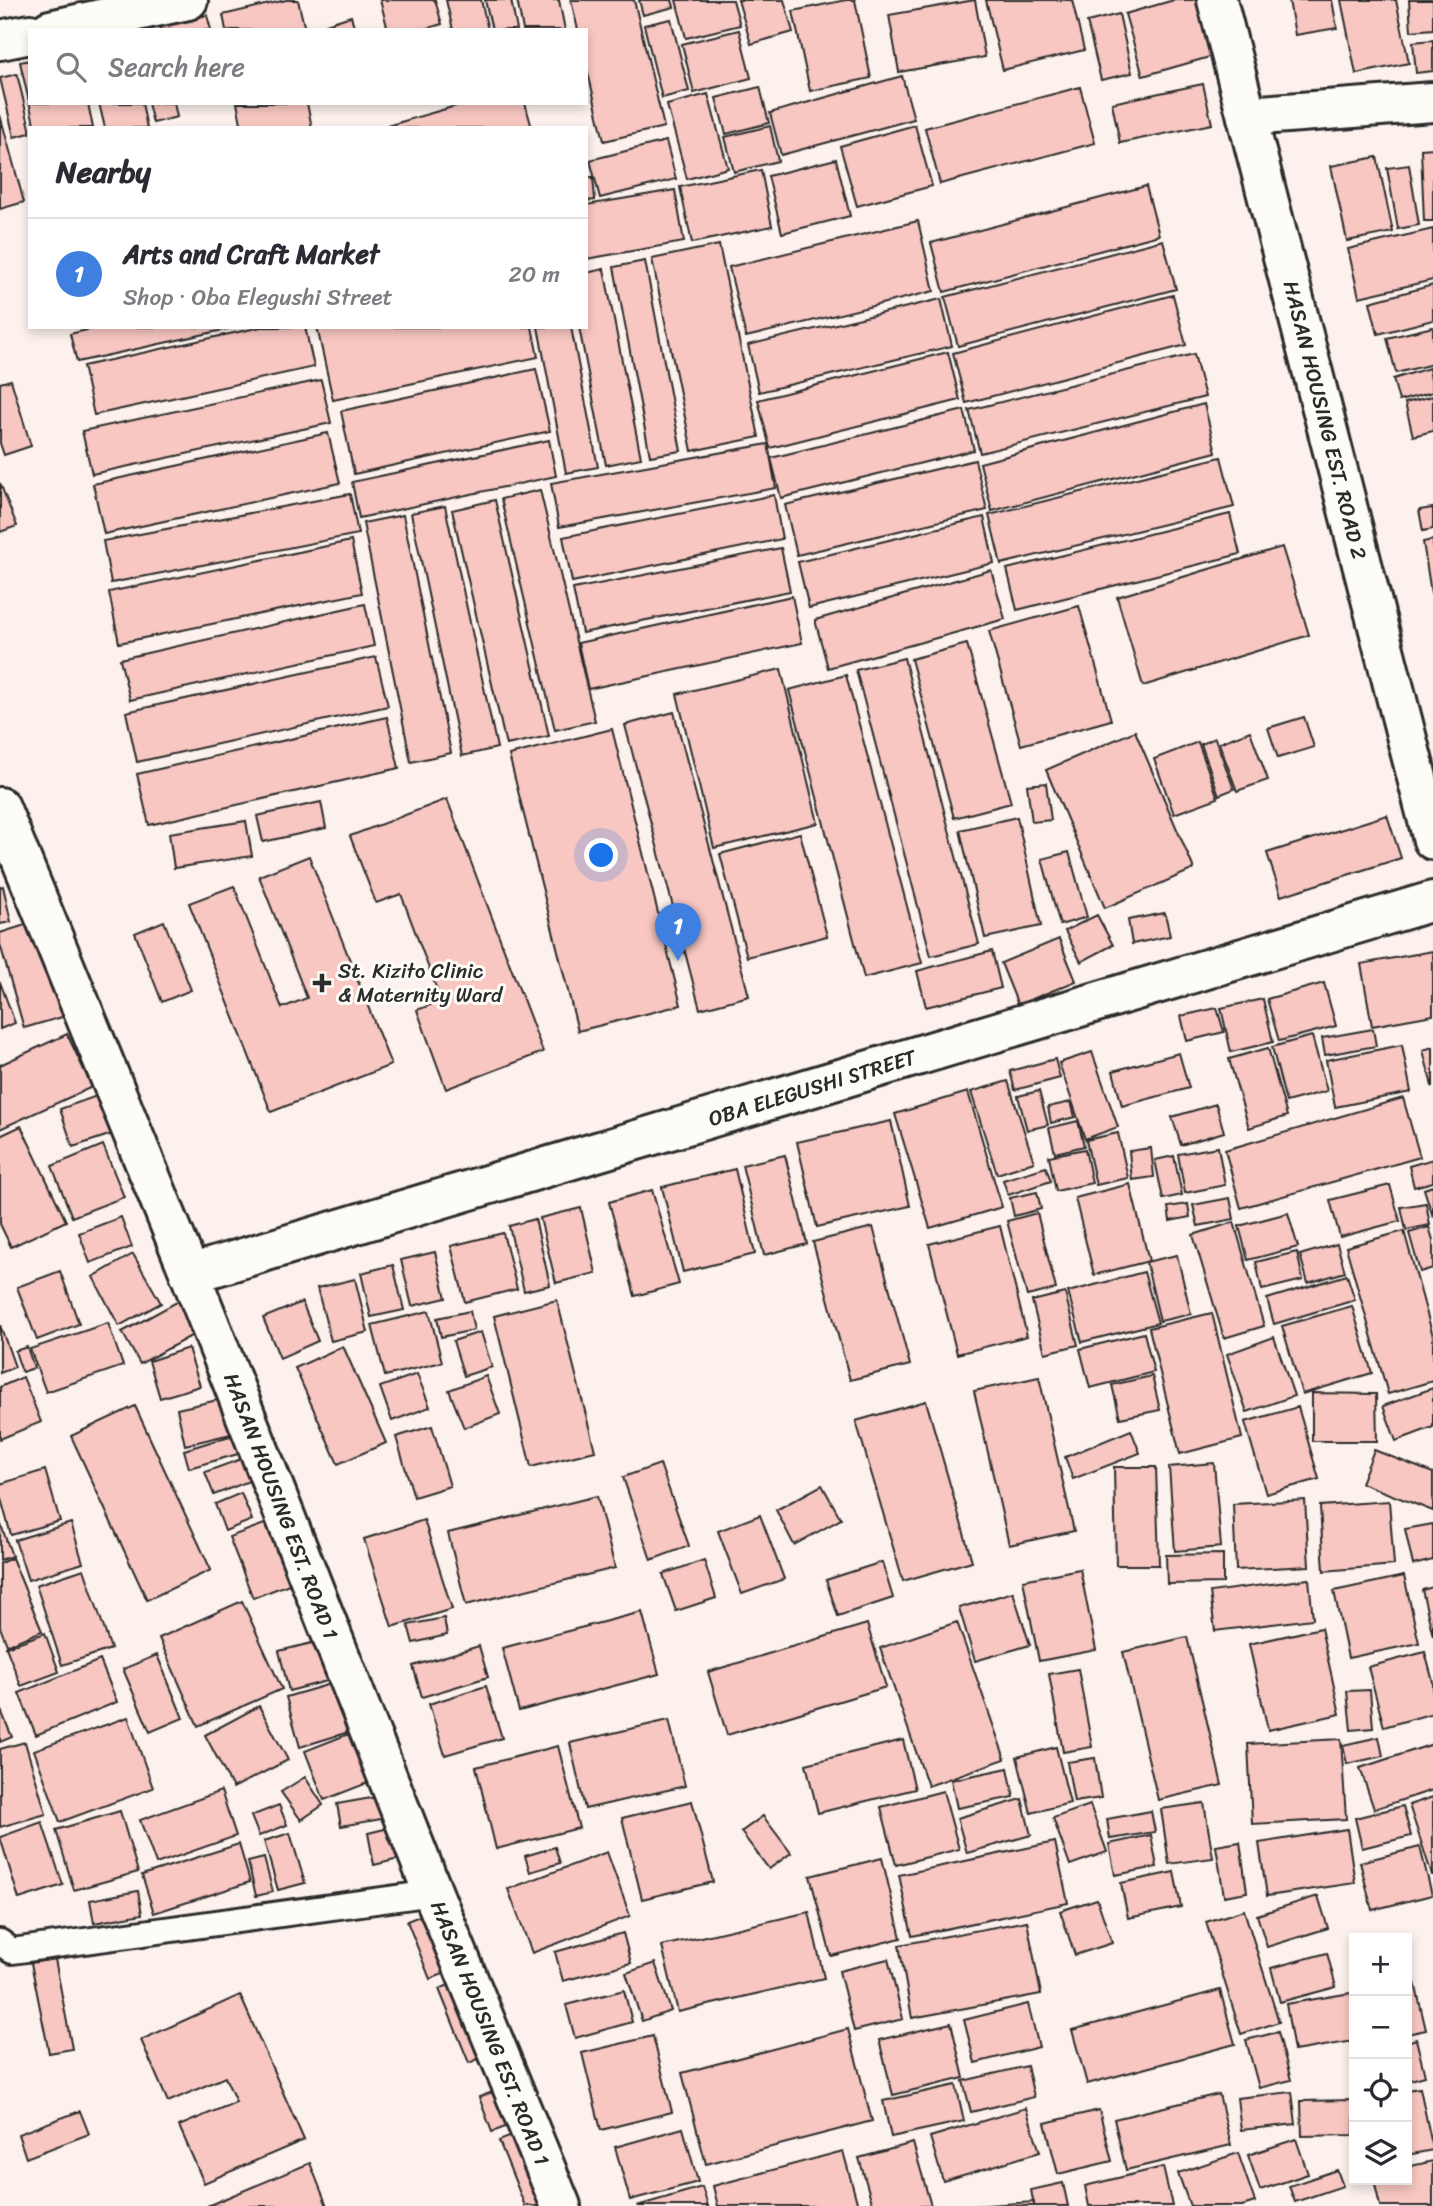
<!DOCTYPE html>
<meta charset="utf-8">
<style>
:root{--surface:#fff;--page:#f2f2f3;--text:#2b2b33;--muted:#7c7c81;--line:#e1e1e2;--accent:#111827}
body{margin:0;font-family:Sriracha,sans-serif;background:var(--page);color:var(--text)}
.controls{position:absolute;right:21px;bottom:21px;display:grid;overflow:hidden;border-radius:0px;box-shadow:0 4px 10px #0003}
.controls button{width:63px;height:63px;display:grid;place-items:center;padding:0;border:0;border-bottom:2px solid var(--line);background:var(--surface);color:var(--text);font:35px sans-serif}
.you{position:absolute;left:602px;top:856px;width:24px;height:24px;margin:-18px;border:5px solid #fff;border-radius:50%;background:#1a73e8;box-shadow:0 0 0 10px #1a73e833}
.badge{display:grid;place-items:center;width:46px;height:46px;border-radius:50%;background:var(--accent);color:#fff;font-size:23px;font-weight:700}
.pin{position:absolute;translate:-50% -58px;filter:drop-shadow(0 2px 4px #0008)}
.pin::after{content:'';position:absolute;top:37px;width:24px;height:21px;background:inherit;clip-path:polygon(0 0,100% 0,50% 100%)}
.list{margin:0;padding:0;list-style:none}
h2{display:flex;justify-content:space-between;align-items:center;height:91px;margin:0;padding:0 28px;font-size:30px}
h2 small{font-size:23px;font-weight:400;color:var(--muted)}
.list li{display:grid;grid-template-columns:46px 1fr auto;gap:21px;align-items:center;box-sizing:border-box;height:112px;padding:0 28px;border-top:2px solid var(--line)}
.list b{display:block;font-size:26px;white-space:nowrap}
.list p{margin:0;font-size:23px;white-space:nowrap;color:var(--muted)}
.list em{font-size:23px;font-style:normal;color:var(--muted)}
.icon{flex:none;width:38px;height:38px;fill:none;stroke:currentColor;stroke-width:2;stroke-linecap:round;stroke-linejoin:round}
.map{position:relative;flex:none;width:1433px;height:2206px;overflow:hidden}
.search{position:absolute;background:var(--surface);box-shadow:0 4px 10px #0003;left:28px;top:28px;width:560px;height:77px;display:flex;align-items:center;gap:18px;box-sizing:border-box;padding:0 24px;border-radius:0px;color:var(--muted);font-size:26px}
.panel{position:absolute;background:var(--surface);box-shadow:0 4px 10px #0003;left:28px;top:126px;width:560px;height:203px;border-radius:0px}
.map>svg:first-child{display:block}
.building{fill:#f8c7c2;stroke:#2b2b2b;stroke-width:2}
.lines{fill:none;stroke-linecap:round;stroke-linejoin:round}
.lane-casing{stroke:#2b2b2b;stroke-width:30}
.street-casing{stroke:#2b2b2b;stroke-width:44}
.lane{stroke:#fdfcf7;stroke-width:24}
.street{stroke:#fdfcf7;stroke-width:38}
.poi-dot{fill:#2b2b2b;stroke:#fdfcf7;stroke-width:2.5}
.labels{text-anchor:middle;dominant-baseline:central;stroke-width:6;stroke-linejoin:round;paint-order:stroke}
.street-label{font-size:21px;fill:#2b2b2b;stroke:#fdfcf7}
.poi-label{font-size:21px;fill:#2b2b2b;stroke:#fdfcf7;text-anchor:start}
</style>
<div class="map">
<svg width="1433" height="2206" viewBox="0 0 1433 2206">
<rect width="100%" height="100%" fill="#fcf1ec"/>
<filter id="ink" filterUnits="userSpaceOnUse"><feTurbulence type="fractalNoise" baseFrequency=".0143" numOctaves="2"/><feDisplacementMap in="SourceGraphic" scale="14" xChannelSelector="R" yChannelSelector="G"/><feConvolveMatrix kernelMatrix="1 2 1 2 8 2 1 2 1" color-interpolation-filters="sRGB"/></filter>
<g filter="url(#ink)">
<g class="building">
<polygon points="286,0 298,0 305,30 226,30 223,15"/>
<polygon points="380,0 435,0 442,24 422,30 388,30"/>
<polygon points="446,0 481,0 488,30 453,30"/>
<polygon points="485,0 511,0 517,30 492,30"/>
<polygon points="517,0 559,0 565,30 523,30"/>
<polygon points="571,0 634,0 664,127 604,141 586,64 586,30 578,30"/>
<polygon points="639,0 672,0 674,7 643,15"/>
<polygon points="676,0 733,0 740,25 686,38"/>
<polygon points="738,0 784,0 793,32 751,44"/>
<polygon points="846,0 855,0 871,78 810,91 793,11"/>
<polygon points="975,0 985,57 899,72 889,15"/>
<polygon points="986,0 1072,0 1084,50 1003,70"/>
<polygon points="1174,0 1205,0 1220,54 1143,76 1125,14"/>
<polygon points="1289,0 1332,0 1337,28 1295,35"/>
<polygon points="1341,0 1396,0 1409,63 1356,74"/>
<polygon points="1409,0 1433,0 1433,29 1411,31"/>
<polygon points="1119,14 1132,73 1101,80 1087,22"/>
<polygon points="207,15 211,30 160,30 159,27"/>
<polygon points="351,16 355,30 327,30 326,24"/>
<polygon points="671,19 689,91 662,98 644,25"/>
<polygon points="739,30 751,78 694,93 682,44"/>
<polygon points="1433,40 1433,71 1416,73 1413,42"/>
<polygon points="30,60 30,103 88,103 93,128 35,128 20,62"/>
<polygon points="17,74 30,128 30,133 14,137 0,78"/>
<polygon points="902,76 914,119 781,155 770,113"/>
<polygon points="1203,84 1212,124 1120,143 1112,103"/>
<polygon points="760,87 769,123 726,134 716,98"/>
<polygon points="1080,87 1095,143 940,184 925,128"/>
<polygon points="708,94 728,168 687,179 667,105"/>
<polygon points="99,103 142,103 147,128 105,128"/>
<polygon points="148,103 174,103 177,117 153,123"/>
<polygon points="237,103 307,103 312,128 242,128"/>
<polygon points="466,103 525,103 532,128 380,128"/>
<polygon points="0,115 24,202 0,209"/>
<polygon points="915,125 932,186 857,206 840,146"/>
<polygon points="770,126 778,161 734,172 725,137"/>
<polygon points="666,141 676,179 600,198 590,160"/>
<polygon points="1433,148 1433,221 1424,221 1421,149"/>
<polygon points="1377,157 1393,232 1347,241 1331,166"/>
<polygon points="836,159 850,216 782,233 768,176"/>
<polygon points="1409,165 1419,225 1398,229 1387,168"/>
<polygon points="761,170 772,226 692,243 680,187"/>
<polygon points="586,177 593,177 595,200 586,201"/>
<polygon points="1146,186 1159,235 944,292 931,243"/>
<polygon points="675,190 684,242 586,259 586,205"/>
<polygon points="918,221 934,291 746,337 729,267"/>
<polygon points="1433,229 1433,280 1359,297 1348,249"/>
<polygon points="1163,240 1176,289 958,346 945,297"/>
<polygon points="719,245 759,437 692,451 652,259"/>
<polygon points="645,261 681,451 650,456 614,267"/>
<polygon points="604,269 641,458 606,465 579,327 586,327 586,273"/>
<polygon points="1433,285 1433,320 1378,334 1370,302"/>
<polygon points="1173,295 1186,345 966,403 953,353"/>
<polygon points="941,299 952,346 759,392 748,345"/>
<polygon points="99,327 237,327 77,362 70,334"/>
<polygon points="261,327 305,327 314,367 94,415 83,366"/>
<polygon points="317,327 532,327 538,357 333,400"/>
<polygon points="538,327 571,327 598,467 566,473"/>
<polygon points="1433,327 1433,364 1396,373 1387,338"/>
<polygon points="948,352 960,400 770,448 758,400"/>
<polygon points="1194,354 1205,397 980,453 969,410"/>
<polygon points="1429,368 1433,392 1399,401 1393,379"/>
<polygon points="536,369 550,431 354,474 341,411"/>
<polygon points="11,380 31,446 4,455 0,443 0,383"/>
<polygon points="321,380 331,423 92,474 82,431"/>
<polygon points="1433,396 1433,431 1413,436 1405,403"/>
<polygon points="1204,404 1216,452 992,511 980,463"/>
<polygon points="964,410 974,450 781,498 771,458"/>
<polygon points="328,433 340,483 104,534 93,484"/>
<polygon points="549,440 556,476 359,518 352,482"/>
<polygon points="768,444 776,488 559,527 551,483"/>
<polygon points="1221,457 1234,507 1001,564 989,515"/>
<polygon points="975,460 987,510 797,555 785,505"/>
<polygon points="0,483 17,526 0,532"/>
<polygon points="540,490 595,721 555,730 501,499"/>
<polygon points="350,494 358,534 111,583 103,541"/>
<polygon points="774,495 782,539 572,582 563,537"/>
<polygon points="495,500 549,736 506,745 452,510"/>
<polygon points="445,506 497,748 462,756 411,513"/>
<polygon points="1433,508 1433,529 1423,531 1419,510"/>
<polygon points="1230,514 1240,554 1017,610 1007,569"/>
<polygon points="403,515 451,753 411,762 363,523"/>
<polygon points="984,517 994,563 809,608 798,562"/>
<polygon points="1433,540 1433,592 1431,593 1423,542"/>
<polygon points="351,541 362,593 119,643 109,592"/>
<polygon points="1282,547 1309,635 1143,686 1117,597"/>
<polygon points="781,548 790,591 582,633 573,589"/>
<polygon points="991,570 1005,619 828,668 815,620"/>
<polygon points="792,596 802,643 588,689 578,643"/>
<polygon points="365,604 374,646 130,700 120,659"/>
<polygon points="1079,606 1111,720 1021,745 989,631"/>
<polygon points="967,644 1011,803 954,818 911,659"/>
<polygon points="376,657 388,706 137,762 126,712"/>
<polygon points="904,658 979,944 931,956 856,670"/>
<polygon points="781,669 818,823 714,848 677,694"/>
<polygon points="846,675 922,963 864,978 789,690"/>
<polygon points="674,712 749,996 700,1009 625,725"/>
<polygon points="387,717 399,768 149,825 137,774"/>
<polygon points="1304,717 1314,747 1278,758 1268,728"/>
<polygon points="612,729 681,1005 578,1031 509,755"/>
<polygon points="1135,731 1194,869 1105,908 1046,770"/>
<polygon points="1250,731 1268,780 1237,791 1219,743"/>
<polygon points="1215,738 1234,789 1219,795 1201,744"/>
<polygon points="1198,742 1218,798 1174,814 1154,759"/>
<polygon points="1046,783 1051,820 1032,822 1027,785"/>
<polygon points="447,799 543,1052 446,1089 417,1010 441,1001 401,894 376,903 350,836"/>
<polygon points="321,802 326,828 263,842 257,816"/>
<polygon points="1387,815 1401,858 1281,896 1267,853"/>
<polygon points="1017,817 1041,926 985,938 960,830"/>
<polygon points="246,821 252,856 174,868 169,833"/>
<polygon points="800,833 827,936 747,957 720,854"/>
<polygon points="1069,852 1087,917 1060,925 1042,859"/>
<polygon points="309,856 391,1065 271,1112 189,903 234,886 282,1008 307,998 259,876"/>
<polygon points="3,886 11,922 0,924 0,887"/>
<polygon points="1165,913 1170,936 1132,944 1128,920"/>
<polygon points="1097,915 1113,945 1081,962 1065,931"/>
<polygon points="41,920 69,1015 24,1028 0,944 0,933"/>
<polygon points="164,921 191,990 162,1002 135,933"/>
<polygon points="1059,939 1076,981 1018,1005 1001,963"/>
<polygon points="992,951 1001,988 926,1007 917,971"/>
<polygon points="1433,951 1433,1015 1372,1026 1361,964"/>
<polygon points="0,982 15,1023 0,1029"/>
<polygon points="1324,983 1336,1026 1279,1041 1267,999"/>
<polygon points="1263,999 1273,1042 1231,1052 1221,1008"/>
<polygon points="1217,1008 1224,1032 1187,1041 1181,1016"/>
<polygon points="1373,1029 1376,1046 1325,1055 1322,1038"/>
<polygon points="67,1034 92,1087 0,1129 0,1065"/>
<polygon points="1312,1036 1327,1091 1286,1102 1272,1047"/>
<polygon points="1402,1045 1411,1092 1335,1107 1326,1060"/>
<polygon points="1433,1047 1433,1085 1432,1086 1423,1050"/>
<polygon points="1268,1048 1287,1116 1249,1128 1229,1059"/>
<polygon points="1092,1052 1118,1127 1085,1139 1059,1063"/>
<polygon points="1179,1053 1189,1088 1122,1106 1113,1071"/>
<polygon points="1055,1059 1060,1078 1015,1090 1010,1071"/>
<polygon points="1008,1081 1034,1162 997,1174 971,1092"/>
<polygon points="1039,1091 1048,1125 1027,1130 1018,1096"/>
<polygon points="968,1092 1002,1207 930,1228 895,1114"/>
<polygon points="105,1093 118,1132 73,1147 60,1109"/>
<polygon points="1403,1098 1420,1157 1241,1208 1225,1150"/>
<polygon points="1071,1102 1075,1117 1051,1123 1048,1107"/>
<polygon points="1216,1104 1224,1132 1181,1145 1172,1117"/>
<polygon points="891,1121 910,1206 817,1227 797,1142"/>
<polygon points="1078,1121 1084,1146 1055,1153 1049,1128"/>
<polygon points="21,1126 66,1221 11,1247 0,1224 0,1136"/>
<polygon points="1118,1133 1128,1178 1096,1185 1086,1140"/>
<polygon points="103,1145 124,1197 72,1217 52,1166"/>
<polygon points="1218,1147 1225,1185 1185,1193 1178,1154"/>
<polygon points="1151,1148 1154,1177 1132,1180 1129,1151"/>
<polygon points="1085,1149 1092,1183 1056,1191 1049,1156"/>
<polygon points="785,1155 807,1244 764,1255 742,1165"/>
<polygon points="1174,1156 1182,1195 1163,1199 1155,1160"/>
<polygon points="1433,1159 1433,1182 1414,1187 1409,1166"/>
<polygon points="1046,1167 1051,1181 1008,1195 1003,1180"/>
<polygon points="735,1169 755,1254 683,1272 662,1187"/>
<polygon points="1130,1184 1149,1261 1094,1275 1075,1198"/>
<polygon points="1390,1185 1400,1221 1340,1237 1330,1200"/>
<polygon points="1433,1186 1433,1217 1424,1189"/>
<polygon points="652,1190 679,1284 635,1296 609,1202"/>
<polygon points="1037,1192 1041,1209 1014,1216 1010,1198"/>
<polygon points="1230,1198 1234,1219 1198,1226 1193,1205"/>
<polygon points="1426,1203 1430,1225 1406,1230 1401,1207"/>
<polygon points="1188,1204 1190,1217 1170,1221 1168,1207"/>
<polygon points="581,1208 596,1273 556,1283 540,1218"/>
<polygon points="1037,1213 1056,1289 1027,1296 1007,1221"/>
<polygon points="1288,1213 1298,1247 1248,1260 1239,1226"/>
<polygon points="121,1217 132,1247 90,1263 79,1233"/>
<polygon points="535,1219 550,1285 524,1291 509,1226"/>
<polygon points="1234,1222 1264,1326 1224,1338 1193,1235"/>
<polygon points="1000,1226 1027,1336 957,1354 929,1244"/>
<polygon points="873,1227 910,1365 850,1380 813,1242"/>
<polygon points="1429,1227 1433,1240 1433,1268 1420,1272 1409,1233"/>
<polygon points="1404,1231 1433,1336 1433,1381 1388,1394 1346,1247"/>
<polygon points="503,1233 517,1289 465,1302 451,1246"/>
<polygon points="1337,1244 1345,1272 1308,1283 1300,1255"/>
<polygon points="435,1252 446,1298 412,1306 401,1260"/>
<polygon points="1297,1252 1303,1280 1262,1290 1256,1262"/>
<polygon points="133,1254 161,1303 119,1326 93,1277"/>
<polygon points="1177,1255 1191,1314 1160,1321 1146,1262"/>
<polygon points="393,1265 404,1310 371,1317 361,1273"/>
<polygon points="60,1271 79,1324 37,1340 17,1287"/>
<polygon points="1144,1272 1158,1323 1082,1342 1068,1292"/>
<polygon points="1347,1275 1355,1300 1274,1324 1267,1299"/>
<polygon points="355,1279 368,1332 331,1341 317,1288"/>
<polygon points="1065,1293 1078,1345 1045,1353 1032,1301"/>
<polygon points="184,1298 202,1330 140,1364 122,1332"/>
<polygon points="557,1300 595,1451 531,1467 494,1316"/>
<polygon points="302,1302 318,1341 280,1358 263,1318"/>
<polygon points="1352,1306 1372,1373 1302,1394 1282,1326"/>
<polygon points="429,1311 442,1362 385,1376 372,1325"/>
<polygon points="470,1311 474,1330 441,1337 437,1318"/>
<polygon points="1212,1313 1242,1438 1180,1454 1149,1328"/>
<polygon points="108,1323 123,1366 46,1392 30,1349"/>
<polygon points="0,1325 15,1367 0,1373"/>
<polygon points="481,1332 492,1367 464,1376 453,1341"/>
<polygon points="1144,1333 1154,1372 1090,1388 1080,1349"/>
<polygon points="1274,1337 1294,1396 1247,1412 1227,1354"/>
<polygon points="343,1346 386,1443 338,1464 295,1368"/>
<polygon points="27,1347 34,1368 22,1372 15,1351"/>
<polygon points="188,1348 200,1386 160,1398 149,1361"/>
<polygon points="417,1374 430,1407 392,1421 380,1387"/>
<polygon points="486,1376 500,1414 464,1428 449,1390"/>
<polygon points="1152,1376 1160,1410 1120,1418 1112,1385"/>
<polygon points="23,1377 41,1422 0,1439 0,1387"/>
<polygon points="1039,1377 1074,1531 1009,1545 974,1391"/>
<polygon points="1433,1388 1433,1427 1396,1441 1383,1406"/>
<polygon points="1312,1393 1376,1394 1377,1441 1312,1441"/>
<polygon points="227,1398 235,1433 185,1445 177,1409"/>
<polygon points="926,1401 972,1561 903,1581 856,1421"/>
<polygon points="135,1406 211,1570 147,1600 71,1436"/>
<polygon points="1298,1407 1319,1479 1266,1494 1245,1422"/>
<polygon points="432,1426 450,1486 414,1497 396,1437"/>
<polygon points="1131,1430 1140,1453 1073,1479 1065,1457"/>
<polygon points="233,1435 238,1454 189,1468 184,1450"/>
<polygon points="1374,1450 1433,1473 1433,1511 1361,1483"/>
<polygon points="241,1459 249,1481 214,1495 205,1472"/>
<polygon points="1214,1463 1221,1547 1175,1551 1169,1467"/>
<polygon points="660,1464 689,1546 651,1560 623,1477"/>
<polygon points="1114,1467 1156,1467 1159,1565 1116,1565"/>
<polygon points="45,1470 60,1521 11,1535 0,1495 0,1484"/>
<polygon points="822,1485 841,1519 794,1545 776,1510"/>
<polygon points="241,1493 252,1520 225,1531 215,1504"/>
<polygon points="597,1496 615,1568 466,1605 448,1533"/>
<polygon points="1305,1500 1309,1566 1236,1570 1233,1504"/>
<polygon points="1389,1501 1394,1565 1324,1571 1320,1506"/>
<polygon points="760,1515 784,1579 742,1594 718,1531"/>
<polygon points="424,1520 452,1609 392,1627 364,1539"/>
<polygon points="0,1522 12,1556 0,1560"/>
<polygon points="71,1523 83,1563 28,1580 15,1540"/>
<polygon points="267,1523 292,1583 253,1598 229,1537"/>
<polygon points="1433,1524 1433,1560 1413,1565 1405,1529"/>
<polygon points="1223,1554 1223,1583 1167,1584 1166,1555"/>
<polygon points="12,1558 42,1631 7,1645 0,1627 0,1563"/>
<polygon points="704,1560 716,1598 676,1611 663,1574"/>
<polygon points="882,1562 893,1598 838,1616 826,1580"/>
<polygon points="84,1569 111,1649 62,1665 36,1585"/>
<polygon points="1080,1569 1096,1650 1039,1661 1023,1580"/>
<polygon points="1404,1576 1419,1643 1348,1658 1334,1591"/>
<polygon points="1309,1579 1313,1619 1215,1631 1210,1592"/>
<polygon points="1433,1587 1433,1636 1422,1590"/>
<polygon points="1013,1592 1030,1645 975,1661 959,1608"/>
<polygon points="242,1601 282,1689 198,1726 159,1638"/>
<polygon points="642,1612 659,1674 519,1711 502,1648"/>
<polygon points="444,1618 447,1635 413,1643 408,1625"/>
<polygon points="957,1622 1005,1759 928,1786 880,1648"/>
<polygon points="867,1624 886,1687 727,1735 708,1672"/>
<polygon points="1321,1628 1340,1714 1268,1730 1249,1644"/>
<polygon points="45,1633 59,1672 21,1686 6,1647"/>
<polygon points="1187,1637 1222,1785 1158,1800 1123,1652"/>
<polygon points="316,1642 327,1681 289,1691 279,1651"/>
<polygon points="479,1646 488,1677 422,1697 413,1666"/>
<polygon points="1425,1652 1433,1682 1433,1713 1384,1727 1368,1667"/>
<polygon points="157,1655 183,1718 150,1732 123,1669"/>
<polygon points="100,1660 117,1702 36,1735 19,1693"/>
<polygon points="1078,1669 1092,1747 1063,1752 1049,1674"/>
<polygon points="341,1681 355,1730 300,1747 286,1697"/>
<polygon points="486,1686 502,1738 445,1755 429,1704"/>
<polygon points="1370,1690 1373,1728 1351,1730 1347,1691"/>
<polygon points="259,1706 288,1760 233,1788 205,1735"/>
<polygon points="0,1708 12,1737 0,1742"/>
<polygon points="128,1717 153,1788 60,1822 34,1750"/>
<polygon points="669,1720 685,1786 585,1809 570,1743"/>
<polygon points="351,1733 370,1782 324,1800 305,1751"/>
<polygon points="1379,1737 1383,1756 1347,1764 1343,1745"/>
<polygon points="1341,1739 1346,1819 1252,1824 1248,1744"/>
<polygon points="903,1740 915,1789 818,1813 806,1764"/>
<polygon points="25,1742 46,1814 0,1827 0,1749"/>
<polygon points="1433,1744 1433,1790 1374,1809 1360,1768"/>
<polygon points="558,1746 579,1828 496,1849 476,1767"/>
<polygon points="1056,1747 1070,1803 1031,1813 1017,1757"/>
<polygon points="1095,1758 1101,1798 1074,1802 1067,1762"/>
<polygon points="1008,1768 1014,1797 957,1808 951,1780"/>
<polygon points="305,1777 323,1805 301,1820 281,1792"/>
<polygon points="221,1791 236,1836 156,1864 140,1820"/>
<polygon points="943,1791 959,1849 896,1865 881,1807"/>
<polygon points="383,1796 387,1818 341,1826 337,1804"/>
<polygon points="1433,1797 1433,1875 1432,1875 1409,1805"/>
<polygon points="1022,1799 1031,1835 967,1853 957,1818"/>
<polygon points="692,1801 713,1882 642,1899 622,1818"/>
<polygon points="1204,1803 1213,1858 1169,1864 1161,1809"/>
<polygon points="279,1805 287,1825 259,1836 251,1816"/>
<polygon points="1090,1805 1107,1852 1070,1865 1053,1818"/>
<polygon points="1403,1806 1411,1836 1362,1848 1355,1818"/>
<polygon points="120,1811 138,1872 74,1890 56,1830"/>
<polygon points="1151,1811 1155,1832 1110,1839 1107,1819"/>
<polygon points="763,1816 791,1853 769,1869 741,1832"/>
<polygon points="42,1822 63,1885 19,1899 0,1837"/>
<polygon points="393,1827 399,1859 374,1865 368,1833"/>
<polygon points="1347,1829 1355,1883 1267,1896 1259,1843"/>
<polygon points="290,1833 305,1883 278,1890 264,1841"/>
<polygon points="1151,1835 1157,1867 1115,1875 1109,1844"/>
<polygon points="1055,1842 1068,1903 912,1936 899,1875"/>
<polygon points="1240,1842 1247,1892 1224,1896 1216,1846"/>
<polygon points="239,1844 250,1882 154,1913 142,1875"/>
<polygon points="555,1847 560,1863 530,1872 525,1856"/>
<polygon points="1420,1847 1432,1895 1372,1910 1360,1862"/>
<polygon points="607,1852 630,1916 532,1953 508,1889"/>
<polygon points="264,1858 273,1892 256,1896 248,1862"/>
<polygon points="882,1858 901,1938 831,1956 810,1876"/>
<polygon points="1174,1872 1181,1907 1128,1918 1121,1883"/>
<polygon points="138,1891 142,1914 94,1923 90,1900"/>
<polygon points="1318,1896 1328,1928 1267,1947 1257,1915"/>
<polygon points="1097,1899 1112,1943 1075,1955 1060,1911"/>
<polygon points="434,1910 457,1969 430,1979 407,1921"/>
<polygon points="1244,1910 1279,2022 1241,2034 1206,1922"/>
<polygon points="809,1912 824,1978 678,2012 662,1946"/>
<polygon points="1027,1921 1041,1994 912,2018 899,1945"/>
<polygon points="623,1933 631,1963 563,1981 555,1952"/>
<polygon points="1327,1953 1336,1987 1280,2002 1271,1968"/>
<polygon points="55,1959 72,2049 49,2053 31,1963"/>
<polygon points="888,1959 903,2019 854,2031 839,1971"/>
<polygon points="655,1963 671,2011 642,2021 626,1973"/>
<polygon points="1412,1970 1426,2030 1407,2034 1407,1971"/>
<polygon points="464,1979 493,2053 469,2063 439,1989"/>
<polygon points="624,1990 632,2022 575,2038 566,2005"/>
<polygon points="1220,1990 1235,2044 1087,2084 1072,2030"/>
<polygon points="1351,1993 1354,2013 1354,2041 1294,2051 1286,2004"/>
<polygon points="240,1995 304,2140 204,2183 179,2126 236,2102 225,2077 168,2102 141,2040"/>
<polygon points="1028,2004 1039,2047 975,2063 964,2020"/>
<polygon points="951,2023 964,2078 893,2095 879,2040"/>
<polygon points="848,2029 872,2121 706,2164 682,2073"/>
<polygon points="1278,2032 1291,2080 1259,2088 1246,2040"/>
<polygon points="653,2036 672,2112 601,2130 582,2053"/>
<polygon points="1416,2039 1425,2076 1407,2081 1407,2042"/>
<polygon points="1027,2066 1034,2097 971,2112 963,2081"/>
<polygon points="956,2085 964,2121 891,2137 883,2101"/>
<polygon points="506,2087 519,2122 492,2132 479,2097"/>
<polygon points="1420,2088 1433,2150 1407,2155 1407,2090"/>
<polygon points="1292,2092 1296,2124 1241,2130 1237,2098"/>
<polygon points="1219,2094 1231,2145 1126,2170 1114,2119"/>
<polygon points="1354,2100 1354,2135 1302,2136 1301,2101"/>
<polygon points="1026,2108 1040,2152 943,2181 930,2137"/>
<polygon points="1099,2110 1112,2161 1058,2174 1045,2123"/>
<polygon points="80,2111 89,2134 26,2158 18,2134"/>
<polygon points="683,2128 698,2182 630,2200 615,2147"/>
<polygon points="527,2130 558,2206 525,2206 499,2141"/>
<polygon points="1296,2139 1308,2174 1260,2190 1248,2155"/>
<polygon points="913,2143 931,2206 873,2206 859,2158"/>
<polygon points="843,2151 858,2206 718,2206 713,2186"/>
<polygon points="1238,2153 1255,2202 1242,2206 1190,2206 1178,2173"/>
<polygon points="1433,2161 1433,2206 1380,2206 1374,2180 1407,2180 1407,2167"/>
<polygon points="310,2163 327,2206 207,2206"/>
<polygon points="1163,2167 1172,2206 1089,2206 1085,2186"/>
<polygon points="1337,2170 1343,2186 1295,2202 1289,2186"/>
<polygon points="1063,2183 1068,2206 1034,2206 1031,2190"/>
<polygon points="702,2187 708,2206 637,2206"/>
<polygon points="1034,2202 1034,2206 972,2206"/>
</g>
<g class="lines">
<defs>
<polyline id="lane" points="0,1942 12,1951 433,1893"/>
<g id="street">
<polyline points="1217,0 1433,840"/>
<polyline points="50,30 188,0"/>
<polyline points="0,40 30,34"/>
<polyline points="1247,116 1433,102"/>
<polyline points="0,807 190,1274 433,1893 561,2206"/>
<polyline points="190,1274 1433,901"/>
</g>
</defs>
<use href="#lane" class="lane-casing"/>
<use href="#street" class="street-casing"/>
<use href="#lane" class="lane"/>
<use href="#street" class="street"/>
</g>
</g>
<path class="poi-dot" d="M318.5 972.5h7v7h7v7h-7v7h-7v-7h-7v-7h7z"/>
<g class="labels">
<g class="street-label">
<text transform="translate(1325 420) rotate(76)">HASAN HOUSING EST. ROAD 2</text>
<text transform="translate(812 1088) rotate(-17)">OBA ELEGUSHI STREET</text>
<text transform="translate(281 1506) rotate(69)">HASAN HOUSING EST. ROAD 1</text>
<text transform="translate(490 2033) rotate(68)">HASAN HOUSING EST. ROAD 1</text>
</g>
<g class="poi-label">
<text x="338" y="971">St. Kizito Clinic<tspan x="338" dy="24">&amp; Maternity Ward</tspan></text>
</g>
</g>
</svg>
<div class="controls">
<button>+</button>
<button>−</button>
<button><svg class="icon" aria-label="locate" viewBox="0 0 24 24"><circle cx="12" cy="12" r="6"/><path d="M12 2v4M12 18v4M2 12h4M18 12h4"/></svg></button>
<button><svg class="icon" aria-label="layers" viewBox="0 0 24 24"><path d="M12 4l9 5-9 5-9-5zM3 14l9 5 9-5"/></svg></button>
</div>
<div class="you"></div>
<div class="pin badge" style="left:678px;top:961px;background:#3f7fe0">1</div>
<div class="search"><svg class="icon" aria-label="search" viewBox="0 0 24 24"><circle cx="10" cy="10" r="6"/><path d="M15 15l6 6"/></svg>Search here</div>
<section class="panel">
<h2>Nearby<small></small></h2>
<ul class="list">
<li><span class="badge" style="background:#3f7fe0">1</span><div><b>Arts and Craft Market</b><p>Shop · Oba Elegushi Street</p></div><em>20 m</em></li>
</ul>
</section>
</div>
